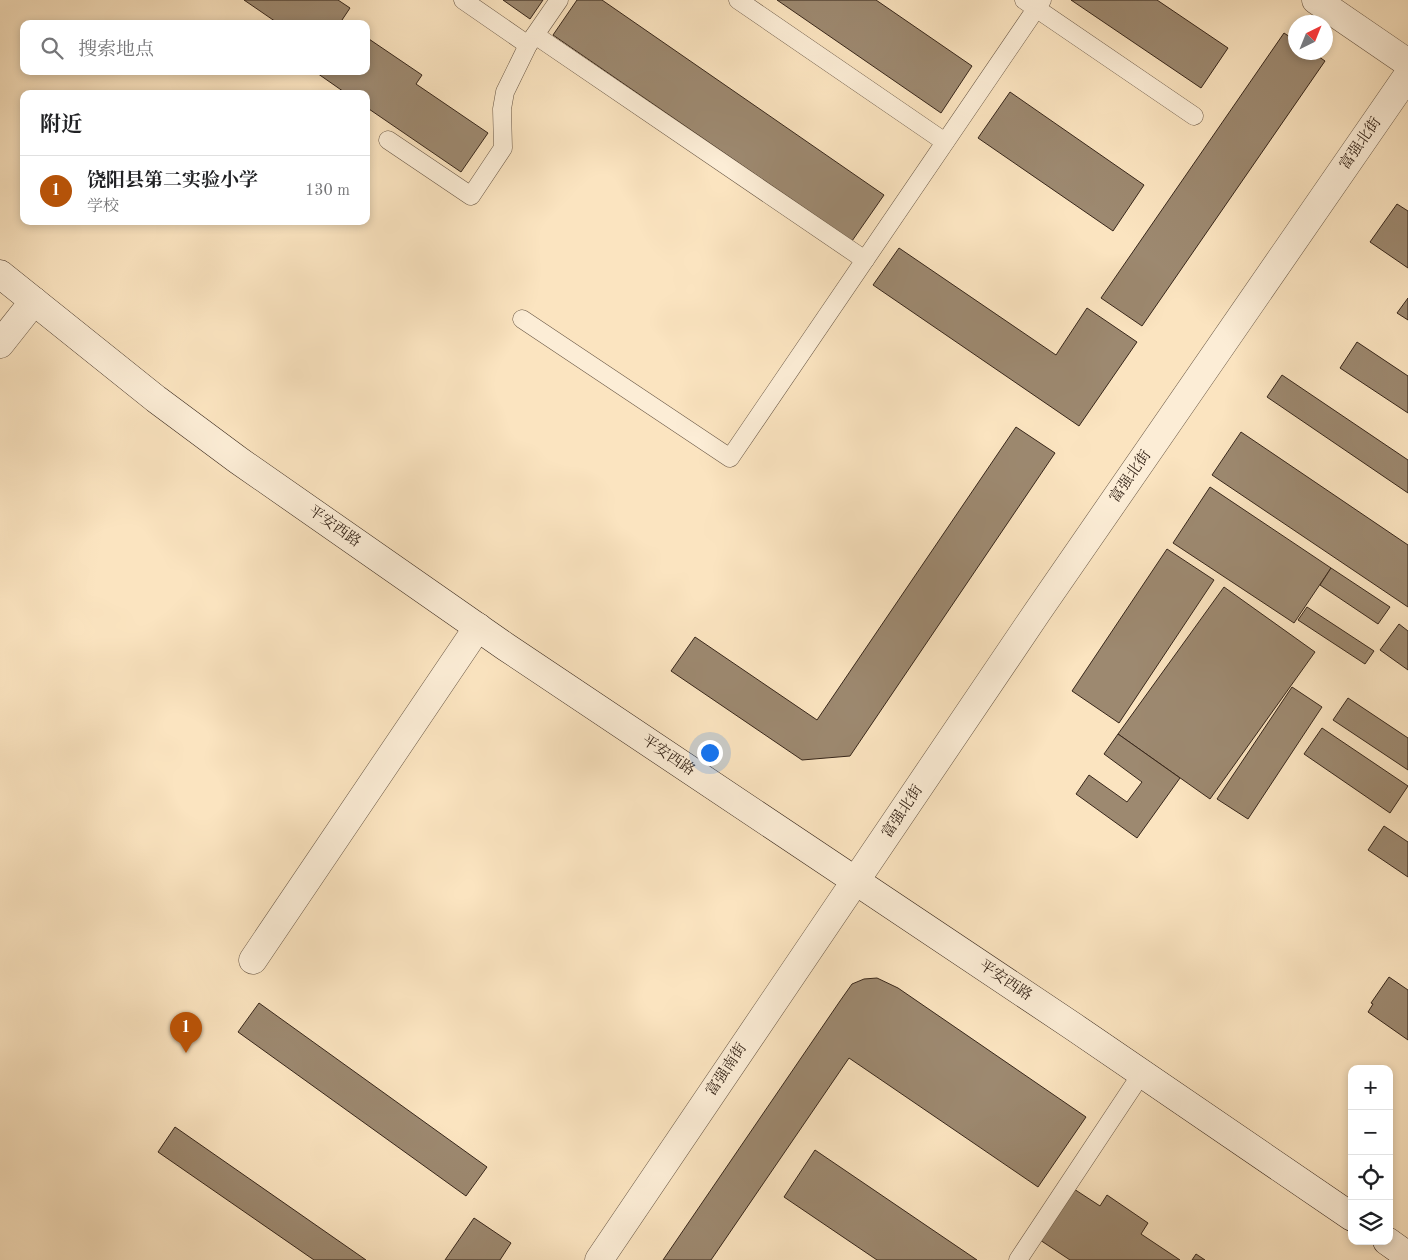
<!DOCTYPE html>
<html lang="zh">
<meta charset="utf-8">
<style>
:root{--surface:#fff;--page:#f2f2f2;--text:#202124;--muted:#757577;--line:#e0e0e0;--accent:#b45309}
body{margin:0;font-family:"Old Standard TT","Noto Serif SC",serif;background:var(--page);color:var(--text)}
.controls{position:absolute;right:15px;bottom:15px;display:grid;overflow:hidden;border-radius:10px;box-shadow:0 2px 8px #0003}
.controls button{width:45px;height:45px;display:grid;place-items:center;padding:0;border:0;border-bottom:1px solid var(--line);background:var(--surface);color:var(--text);font:25px sans-serif}
.compass{position:absolute;left:1288px;top:15px;width:45px;height:45px;border-radius:50%;background:var(--surface);box-shadow:0 2px 8px #0003;rotate:43deg}
.you{position:absolute;left:709px;top:752px;width:18px;height:18px;margin:-12px;border:4px solid #fff;border-radius:50%;background:#1a73e8;box-shadow:0 0 0 8px #1a73e833}
.badge{display:grid;place-items:center;width:32px;height:32px;border-radius:50%;background:var(--accent);color:#fff;font-size:16px;font-weight:700}
.pin{position:absolute;translate:-50% -41px;filter:drop-shadow(0 1px 2px #0008)}
.pin::after{content:'';position:absolute;top:26px;width:18px;height:15px;background:inherit;clip-path:polygon(0 0,100% 0,50% 100%)}
.list{margin:0;padding:0;list-style:none}
h2{display:flex;justify-content:space-between;align-items:center;height:65px;margin:0;padding:0 20px;font-size:21px}
h2 small{font-size:16px;font-weight:400;color:var(--muted)}
.list li{display:grid;grid-template-columns:32px 1fr auto;gap:15px;align-items:center;box-sizing:border-box;height:70px;padding:0 20px;border-top:1px solid var(--line)}
.list b{display:block;font-size:19px;white-space:nowrap}
.list p{margin:0;font-size:16px;white-space:nowrap;color:var(--muted)}
.list em{font-size:16px;font-style:normal;color:var(--muted)}
.icon{flex:none;width:28px;height:28px;fill:none;stroke:currentColor;stroke-width:2;stroke-linecap:round;stroke-linejoin:round}
.map{position:relative;flex:none;width:1408px;height:1260px;overflow:hidden}
.search{position:absolute;background:var(--surface);box-shadow:0 2px 8px #0003;left:20px;top:20px;width:350px;height:55px;display:flex;align-items:center;gap:12px;box-sizing:border-box;padding:0 18px;border-radius:10px;color:var(--muted);font-size:19px}
.panel{position:absolute;background:var(--surface);box-shadow:0 2px 8px #0003;left:20px;top:90px;width:350px;height:135px;border-radius:10px}
.map>svg:first-child{display:block}
.building{fill:#9d8970;stroke:#37261a}
.lines{fill:none;stroke-linecap:round;stroke-linejoin:round}
.service-casing{stroke:#685644;stroke-width:19}
.minor-casing{stroke:#685644;stroke-width:29}
.tertiary-casing{stroke:#685644;stroke-width:29}
.secondary-casing{stroke:#37261a;stroke-width:29}
.service{stroke:#fcedd6;stroke-width:18}
.minor{stroke:#fcedd6;stroke-width:28}
.tertiary{stroke:#fcedd6;stroke-width:28}
.secondary{stroke:#fcedd6;stroke-width:28}
.labels{text-anchor:middle;dominant-baseline:central;stroke-width:4;stroke-linejoin:round;paint-order:stroke}
.street-label{font-size:15px;fill:#37261a;stroke:#fcedd6}
</style>
<div class="map">
<svg width="1408" height="1260" viewBox="0 0 1408 1260">
<rect width="100%" height="100%" fill="#fbe4c0"/>
<filter id="stains"><feTurbulence type="fractalNoise" baseFrequency=".004" numOctaves="4"/><feColorMatrix values="0 0 0 0 .2 0 0 0 0 .09 0 0 0 0 .02 0 0 0 .5 -.17"/></filter>
<radialGradient id="worn" r=".72"><stop offset=".6" stop-color="#630" stop-opacity="0"/><stop offset="1" stop-color="#630" stop-opacity=".3"/></radialGradient>
<g class="building">
<polygon points="244,0 338,0 350,8 342,20 347,24 279,24"/>
<polygon points="503,0 543,0 530,19"/>
<polygon points="577,0 602,0 884,195 852,241 553,35"/>
<polygon points="777,0 876,0 972,66 941,113"/>
<polygon points="1071,0 1157,0 1228,48 1201,88"/>
<polygon points="1284,33 1296,41 1296,52 1312,52 1325,61 1142,326 1101,298"/>
<polygon points="366,37 422,75 416,84 488,133 461,172 366,107 366,94 347,94 314,71 366,71"/>
<polygon points="1010,92 1144,185 1113,231 978,138"/>
<polygon points="1397,204 1408,211 1408,268 1370,242"/>
<polygon points="899,248 1056,355 1087,308 1137,342 1079,426 873,285"/>
<polygon points="1408,298 1408,320 1397,313"/>
<polygon points="1357,342 1408,376 1408,413 1340,368"/>
<polygon points="1282,375 1408,460 1408,493 1267,397"/>
<polygon points="1016,427 1055,453 850,756 802,760 671,671 695,637 817,720"/>
<polygon points="1241,432 1408,545 1408,607 1212,475"/>
<polygon points="1210,487 1331,568 1294,623 1173,543"/>
<polygon points="1167,549 1214,580 1119,723 1072,691"/>
<polygon points="1331,568 1390,607 1378,624 1320,585"/>
<polygon points="1224,587 1315,652 1210,799 1118,734"/>
<polygon points="1307,607 1374,651 1365,664 1298,620"/>
<polygon points="1399,624 1408,631 1408,670 1380,650"/>
<polygon points="1292,687 1322,707 1248,819 1217,799"/>
<polygon points="1348,698 1408,738 1408,770 1333,720"/>
<polygon points="1322,728 1408,786 1390,813 1304,754"/>
<polygon points="1118,734 1180,778 1137,838 1076,794 1089,775 1127,802 1142,782 1104,754"/>
<polygon points="1384,826 1408,842 1408,877 1368,850"/>
<polygon points="1389,977 1408,990 1408,1040 1368,1012 1373,1004 1371,1003"/>
<polygon points="877,978 898,988 1086,1117 1038,1187 849,1058 711,1260 663,1260 840,1001 852,984 864,979"/>
<polygon points="259,1003 487,1167 466,1196 238,1032"/>
<polygon points="175,1127 366,1260 314,1260 158,1152"/>
<polygon points="815,1150 977,1260 877,1260 784,1197"/>
<polygon points="1074,1189 1100,1206 1107,1195 1148,1223 1141,1234 1180,1260 1070,1260 1040,1240"/>
<polygon points="474,1218 511,1243 500,1260 445,1260"/>
<polygon points="1196,1254 1205,1260 1192,1260"/>
</g>
<g class="lines">
<defs>
<g id="service">
<polyline points="463,0 528,45"/>
<polyline points="738,0 945,142"/>
<polyline points="1024,0 1194,116"/>
<polyline points="535,35 865,260"/>
<polyline points="388,140 471,196 503,148 502,109 505,92 528,45 559,0"/>
<polyline points="522,319 730,458 1042,0"/>
<polyline points="1018,1260 1142,1073"/>
</g>
<g id="minor">
<polyline points="1316,0 1408,63"/>
<polyline points="0,344 34,301"/>
<polyline points="253,960 478,627"/>
</g>
<polyline id="tertiary" points="599,1260 1038,611 1408,75"/>
<g id="secondary">
<polyline points="0,274 156,399 238,460 506,647 1074,1027 1352,1217"/>
<polyline points="1387,1241 1408,1256"/>
</g>
</defs>
<use href="#service" class="service-casing"/>
<use href="#minor" class="minor-casing"/>
<use href="#tertiary" class="tertiary-casing"/>
<use href="#secondary" class="secondary-casing"/>
<use href="#service" class="service"/>
<use href="#minor" class="minor"/>
<use href="#tertiary" class="tertiary"/>
<use href="#secondary" class="secondary"/>
</g>
<g class="labels">
<g class="street-label">
<text transform="translate(1361 144) rotate(-55)">富强北街</text>
<text transform="translate(1131 477) rotate(-55)">富强北街</text>
<text transform="translate(334 527) rotate(35)">平安西路</text>
<text transform="translate(668 756) rotate(34)">平安西路</text>
<text transform="translate(903 812) rotate(-56)">富强北街</text>
<text transform="translate(1005 981) rotate(34)">平安西路</text>
<text transform="translate(727 1070) rotate(-56)">富强南街</text>
</g>
</g>
<rect width="100%" height="100%" filter="url(#stains)"/>
<rect width="100%" height="100%" fill="url(#worn)"/>
</svg>
<div class="controls">
<button>+</button>
<button>−</button>
<button><svg class="icon" aria-label="locate" viewBox="0 0 24 24"><circle cx="12" cy="12" r="6"/><path d="M12 2v4M12 18v4M2 12h4M18 12h4"/></svg></button>
<button><svg class="icon" aria-label="layers" viewBox="0 0 24 24"><path d="M12 4l9 5-9 5-9-5zM3 14l9 5 9-5"/></svg></button>
</div>
<svg class="compass" viewBox="-18 -18 36 36"><path d="M0-13l5 13h-10z" fill="#e53935"/><path d="M0 13l5-13h-10z" fill="#757577"/></svg>
<div class="you"></div>
<div class="pin badge" style="left:186px;top:1053px">1</div>
<div class="search"><svg class="icon" aria-label="search" viewBox="0 0 24 24"><circle cx="10" cy="10" r="6"/><path d="M15 15l6 6"/></svg>搜索地点</div>
<section class="panel">
<h2>附近<small></small></h2>
<ul class="list">
<li><span class="badge">1</span><div><b>饶阳县第二实验小学</b><p>学校</p></div><em>130 m</em></li>
</ul>
</section>
</div>
